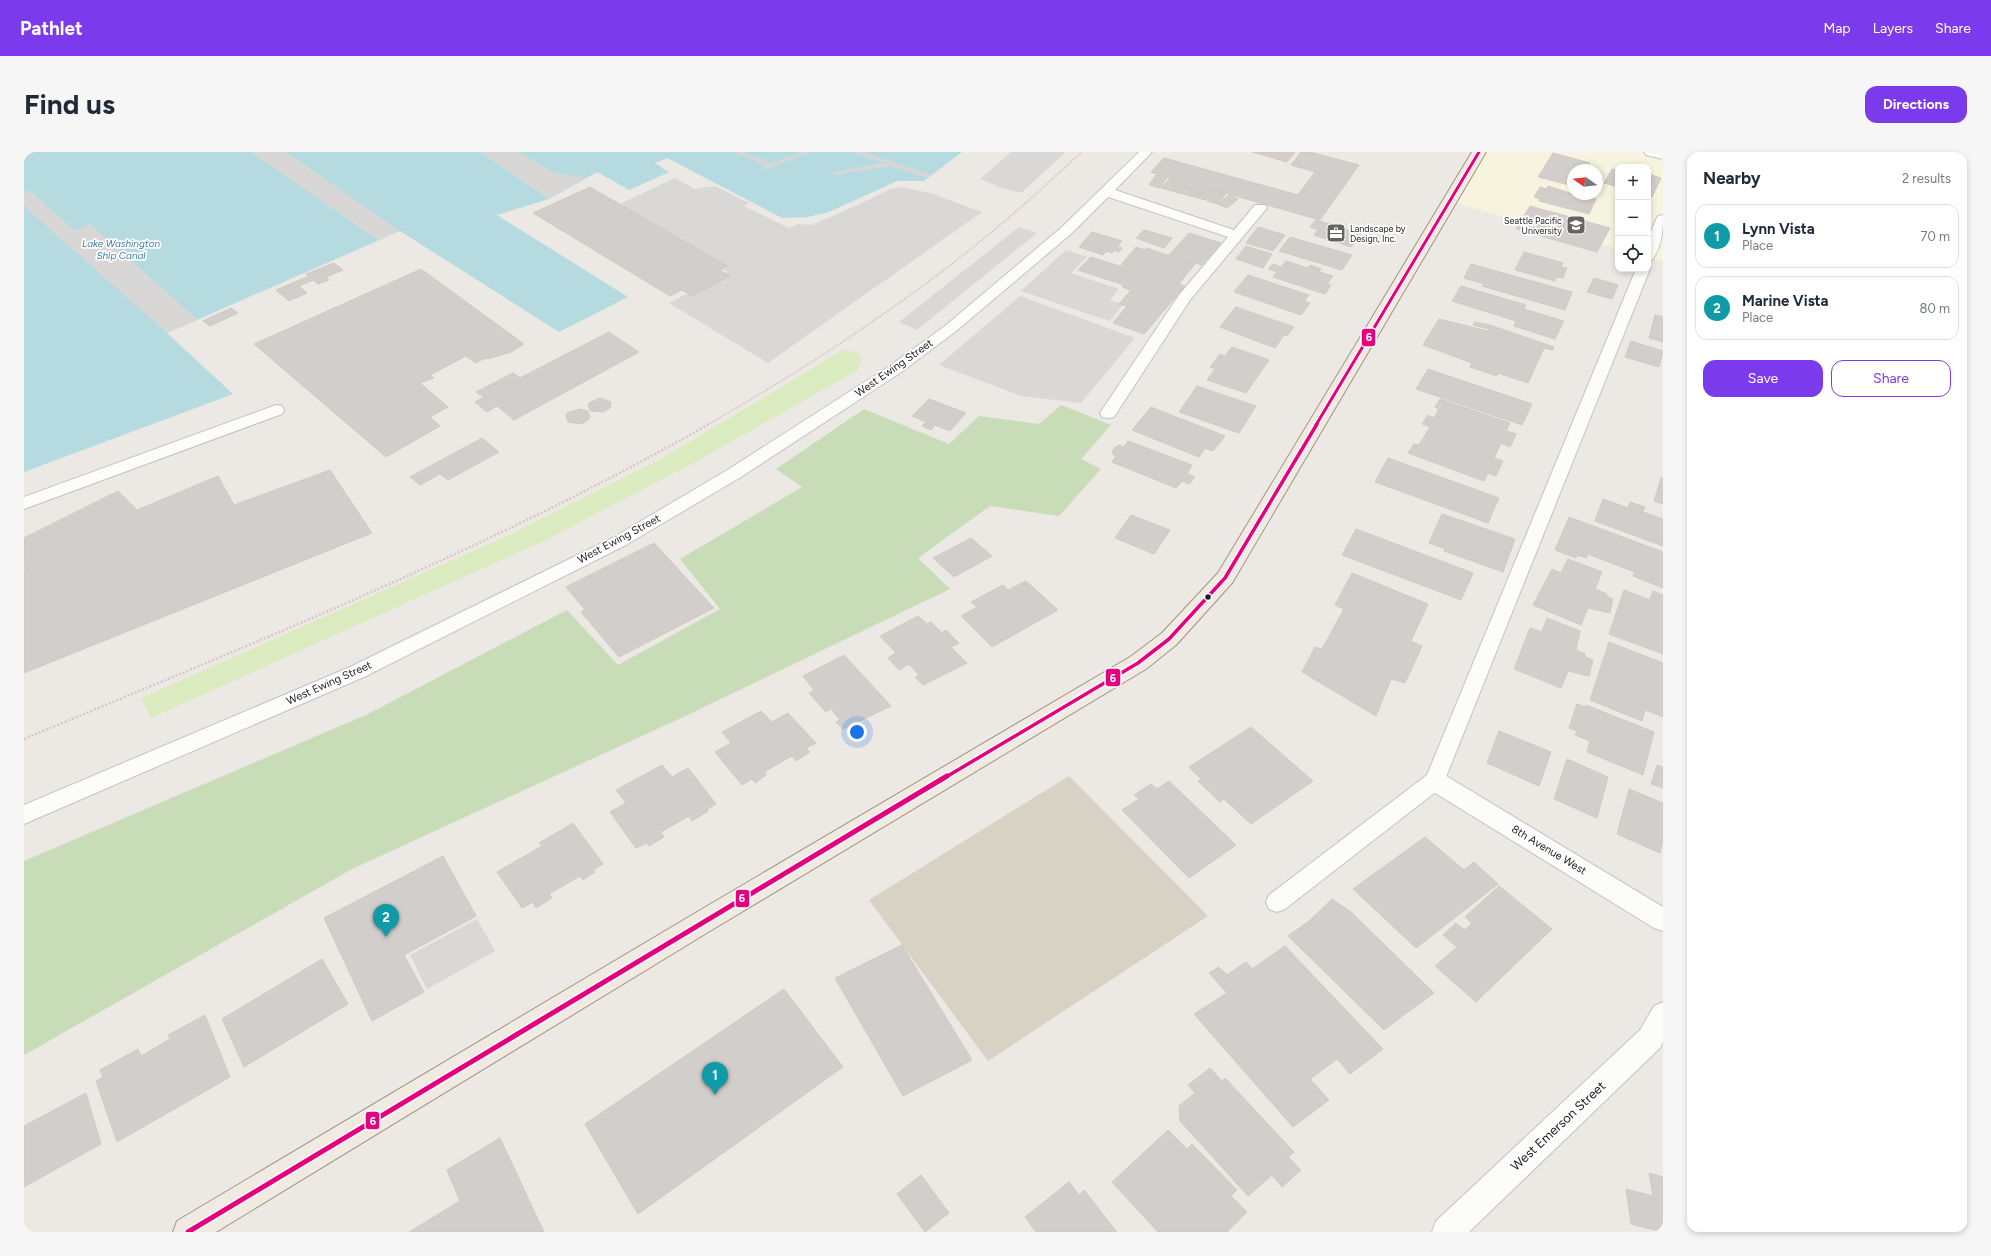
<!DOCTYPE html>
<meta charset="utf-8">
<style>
:root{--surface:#fff;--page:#f6f6f7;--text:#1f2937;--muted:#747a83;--line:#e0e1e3;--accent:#7c3aed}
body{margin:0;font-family:Figtree,sans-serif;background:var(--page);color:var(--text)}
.controls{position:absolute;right:12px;top:12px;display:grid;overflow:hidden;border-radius:8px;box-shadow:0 2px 6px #0003}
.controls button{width:36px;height:36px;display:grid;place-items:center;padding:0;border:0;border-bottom:1px solid var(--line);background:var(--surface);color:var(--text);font:20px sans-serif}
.compass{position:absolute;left:1543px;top:12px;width:36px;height:36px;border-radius:50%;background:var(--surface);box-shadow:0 2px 6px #0003;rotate:284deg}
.you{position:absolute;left:833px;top:580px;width:14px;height:14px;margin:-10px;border:3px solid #fff;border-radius:50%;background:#1a73e8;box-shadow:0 0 0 6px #1a73e833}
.badge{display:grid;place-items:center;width:26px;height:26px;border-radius:50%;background:var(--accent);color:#fff;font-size:13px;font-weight:700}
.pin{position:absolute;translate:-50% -33px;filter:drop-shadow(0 1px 2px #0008)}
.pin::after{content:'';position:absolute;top:21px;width:14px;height:12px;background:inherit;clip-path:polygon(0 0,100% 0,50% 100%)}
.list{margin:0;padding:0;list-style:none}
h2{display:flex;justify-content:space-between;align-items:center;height:52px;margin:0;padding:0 16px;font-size:17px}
h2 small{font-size:13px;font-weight:400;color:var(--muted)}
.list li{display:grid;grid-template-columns:26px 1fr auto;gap:12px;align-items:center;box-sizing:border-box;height:64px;margin:0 8px 8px;padding:0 8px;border:1px solid var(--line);border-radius:12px}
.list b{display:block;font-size:15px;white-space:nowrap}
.list p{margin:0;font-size:13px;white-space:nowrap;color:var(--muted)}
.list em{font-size:13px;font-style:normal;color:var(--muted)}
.actions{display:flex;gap:8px;padding:12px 16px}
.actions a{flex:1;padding:9px 0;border:1px solid var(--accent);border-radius:12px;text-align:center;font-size:14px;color:var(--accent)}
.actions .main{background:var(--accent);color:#fff}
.icon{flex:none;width:22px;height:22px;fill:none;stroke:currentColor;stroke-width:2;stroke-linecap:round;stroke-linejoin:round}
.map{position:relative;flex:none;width:1639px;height:1080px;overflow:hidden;border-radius:12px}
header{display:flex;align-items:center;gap:24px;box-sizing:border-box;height:56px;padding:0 20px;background:var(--accent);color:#fff}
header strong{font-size:19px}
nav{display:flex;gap:22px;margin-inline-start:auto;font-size:14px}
.intro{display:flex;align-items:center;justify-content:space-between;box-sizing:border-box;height:96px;padding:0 24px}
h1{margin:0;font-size:28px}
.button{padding:10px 18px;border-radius:12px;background:var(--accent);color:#fff;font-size:14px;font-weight:700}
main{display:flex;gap:24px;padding:0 24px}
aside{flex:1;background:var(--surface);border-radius:12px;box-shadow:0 2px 6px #0003}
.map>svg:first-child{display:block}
.education{fill:#f6f4de;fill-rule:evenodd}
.religious{fill:#dad8d6}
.construction{fill:#d6d3c5}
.grass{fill:#daebc0}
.forest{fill:#c7dcb7}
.water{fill:#b5dbe1}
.pier{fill:#d8d7d5}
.building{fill:#d2cecb;stroke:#cfcac6}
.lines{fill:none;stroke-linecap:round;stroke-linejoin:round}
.service-casing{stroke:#c4c3c1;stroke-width:2}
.minor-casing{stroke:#c4c3c1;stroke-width:2}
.primary-casing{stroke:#a29481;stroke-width:2}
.path-far1{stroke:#d7c6c4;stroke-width:2;stroke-dasharray:1.5 1.5;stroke-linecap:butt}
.path{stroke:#d7c6c4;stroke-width:2.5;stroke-dasharray:2 2;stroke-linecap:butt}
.service{fill:#fcfcfb;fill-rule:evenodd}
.minor{fill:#fcfcfb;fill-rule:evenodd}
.primary{fill:#f0eae3;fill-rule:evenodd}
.bus-1-far2-casing{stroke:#fff;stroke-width:5}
.bus-1-far1-casing{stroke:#fff;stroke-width:6}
.bus-1-casing{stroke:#fff;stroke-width:8}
.bus-1-far2{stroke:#e5007d;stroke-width:3}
.bus-1-far1{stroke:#e5007d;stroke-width:3.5}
.bus-1{stroke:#e5007d;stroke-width:5}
.bus-dot{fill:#1d1d1d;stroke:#fff;stroke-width:1.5}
.labels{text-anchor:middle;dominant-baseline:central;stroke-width:3.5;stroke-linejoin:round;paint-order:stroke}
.far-poi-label{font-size:9px;fill:#1d1d1d;stroke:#fff;text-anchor:end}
.far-water-label{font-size:10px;font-style:italic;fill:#407bab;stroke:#fff}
.street-label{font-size:11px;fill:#1d1d1d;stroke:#fff}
.near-street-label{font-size:13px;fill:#1d1d1d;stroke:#fff}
.line-badge{stroke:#fff;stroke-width:1.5}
.badge-label{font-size:11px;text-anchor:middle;font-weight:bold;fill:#fff}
</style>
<header>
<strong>Pathlet</strong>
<nav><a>Map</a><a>Layers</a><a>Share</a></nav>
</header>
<div class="intro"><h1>Find us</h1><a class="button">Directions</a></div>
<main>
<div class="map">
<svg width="1639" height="1080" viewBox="0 0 1639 1080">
<rect width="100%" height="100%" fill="#ece8e4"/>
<path class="education" d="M1455,0H1639V109L1624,105V15H1594V97L1424,49ZM1549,18H1573V42H1549Z"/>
<g class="religious">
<polygon points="987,0 1042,0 997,41 978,36 956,27"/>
<polygon points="651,26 671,37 691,34 725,51 720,54 765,76 774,72 788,73 829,55 864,38 877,35 906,41 958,60 744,211 645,151 704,120 592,54"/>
<polygon points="995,75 1013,81 893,178 875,170"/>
<polygon points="1042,98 1063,105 1047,121 1095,137 1086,148 1099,153 1085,169 997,139"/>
<polygon points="996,144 1111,186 1057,251 997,244 915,213"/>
<polygon points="453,767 471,799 403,837 386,803"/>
</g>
<polygon class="construction" points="1045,624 1184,764 964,909 845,748"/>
<polygon class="grass" points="821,197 833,201 838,209 834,218 675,308 524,387 127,566 117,546 481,385 635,308"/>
<polygon class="forest" points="1037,253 1087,273 1057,307 1077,317 1035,364 966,354 894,406 926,437 655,567 328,717 0,903 0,709 344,562 543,458 594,513 696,457 656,407 778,335 752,317 840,257 925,292 955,264 1015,272"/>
<polygon class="water" points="0,0 938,0 900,29 873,29 805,60 784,65 758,66 643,6 631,11 645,20 605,38 573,20 525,47 473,63 604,145 535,180 376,79 143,181 209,242 0,320"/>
<g class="pier">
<polygon points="227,0 262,0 376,79 354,88"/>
<polygon points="456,0 495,0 530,21 561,25 525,47"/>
<polygon points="709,0 718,0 747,11 778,0 788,0 742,17 739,15 741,13"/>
<polygon points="826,0 839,0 908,23 904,26 866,14 811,23 809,20 860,11"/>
<polygon points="7,39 50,79 66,72 174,168 143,181 0,54 0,41"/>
</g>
<g class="building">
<polygon points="1228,0 1271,0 1263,10"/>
<polygon points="1277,0 1286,0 1335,13 1296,68 1127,20 1140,6 1274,43 1291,20 1267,13"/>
<polygon points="1529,1 1566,11 1562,18 1549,18 1549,34 1514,25"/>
<polygon points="1588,17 1594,18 1594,35 1580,31"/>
<polygon points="1624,22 1637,26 1628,45 1624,44"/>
<polygon points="1132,23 1143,25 1136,36 1125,33"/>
<polygon points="1146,26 1156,29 1148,39 1137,36"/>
<polygon points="1157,29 1167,32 1159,42 1148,39"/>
<polygon points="1168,33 1179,36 1170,45 1160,42"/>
<polygon points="1524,34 1549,42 1572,47 1565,62 1515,49 1516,47 1510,45 1516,35 1523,37"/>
<polygon points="566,35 703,114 696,118 706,124 668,144 658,138 646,144 509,61"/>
<polygon points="1180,36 1190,39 1182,48 1171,45"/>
<polygon points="1191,39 1202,42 1194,52 1183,49"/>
<polygon points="1205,43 1214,47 1203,56 1194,52"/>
<polygon points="1506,54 1586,76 1573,100 1492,77"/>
<polygon points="1292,68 1337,82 1327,95 1290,83 1294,78 1286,75"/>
<polygon points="1234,75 1261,83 1249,99 1222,91"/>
<polygon points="1120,78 1148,86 1140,96 1112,86"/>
<polygon points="1068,80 1098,89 1093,95 1098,96 1095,100 1090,98 1088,101 1082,99 1079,103 1055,95"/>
<polygon points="1165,81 1197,91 1178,113 1145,103"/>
<polygon points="1266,85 1328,103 1318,118 1255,99"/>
<polygon points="1222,94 1248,102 1239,116 1212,107"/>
<polygon points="1112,95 1121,98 1122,96 1171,112 1155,132 1097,113"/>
<polygon points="1500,100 1539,111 1537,115 1543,116 1539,126 1533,125 1531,129 1491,118"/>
<polygon points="1067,105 1124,123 1161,134 1120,182 1089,171 1103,154 1095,152 1107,138 1098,135 1100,133 1054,118"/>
<polygon points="1262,109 1284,116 1286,113 1297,117 1295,120 1309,124 1303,132 1307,133 1301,142 1249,125 1253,120 1244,117 1249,112 1257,115"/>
<polygon points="310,111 319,118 302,125 305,128 294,132 289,128 275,134 283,141 265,149 252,138 285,124 282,122"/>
<polygon points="1447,112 1548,140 1541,158 1458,134 1460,132 1440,126"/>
<polygon points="397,117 500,192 487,200 464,207 462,206 451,211 442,204 406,223 410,226 396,231 424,255 406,265 416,274 362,305 230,192"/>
<polygon points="1224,123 1285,143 1280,149 1286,151 1277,163 1210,140"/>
<polygon points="1570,126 1594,133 1588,147 1563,140"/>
<polygon points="1437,134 1502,153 1500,157 1540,169 1531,187 1490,174 1492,169 1428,149"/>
<polygon points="1212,155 1270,175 1263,184 1260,183 1251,196 1196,175"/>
<polygon points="207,156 214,161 186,174 179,169"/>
<polygon points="1631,163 1639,165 1639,190 1625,186"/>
<polygon points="1415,167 1464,179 1465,177 1449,173 1451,170 1466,173 1530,195 1529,198 1520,196 1504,231 1474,221 1473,224 1446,215 1448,211 1399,193"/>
<polygon points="585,180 615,200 490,268 473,254 463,260 451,250 460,245 452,240 489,221 496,226"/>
<polygon points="1607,189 1639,199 1635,215 1601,205"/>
<polygon points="1208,195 1245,208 1222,241 1183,228 1191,217 1186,215 1196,202 1201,204"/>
<polygon points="1404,217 1508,252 1498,273 1392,237"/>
<polygon points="1173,234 1232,254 1215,281 1155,260"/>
<polygon points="576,246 587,250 586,256 579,260 567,259 564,254 565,251"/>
<polygon points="905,247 942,261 926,279 911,273 907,278 898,274 902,270 888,264"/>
<polygon points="1416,247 1486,271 1482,279 1492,282 1486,295 1477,291 1470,306 1479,309 1472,324 1464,321 1460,329 1384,301 1390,292 1395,293 1406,275 1398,272 1404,263 1410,266 1415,257 1411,255"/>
<polygon points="1127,255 1201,284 1189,299 1181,296 1175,305 1108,278"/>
<polygon points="556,257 564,259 566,265 564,268 557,272 544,270 542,264 543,261"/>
<polygon points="458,286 475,300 424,328 416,322 396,333 386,325"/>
<polygon points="1104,289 1168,313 1163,322 1171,325 1165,332 1158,329 1152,336 1088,310 1092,304 1088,301 1090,296 1095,293 1100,295"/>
<polygon points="1364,306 1475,346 1464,371 1351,330"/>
<polygon points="306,318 348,381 0,521 0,418 2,417 0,414 0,386 94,339 113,358 194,324 210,353"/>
<polygon points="1637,326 1639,326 1639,352 1630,349"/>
<polygon points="1579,347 1604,356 1606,350 1621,355 1619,360 1639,367 1639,394 1571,369"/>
<polygon points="1418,362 1491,387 1479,420 1420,399 1421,397 1405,391"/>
<polygon points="1107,363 1146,378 1130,402 1091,386"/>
<polygon points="1545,365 1639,400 1639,436 1609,424 1611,420 1564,402 1562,406 1553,403 1552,406 1531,398"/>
<polygon points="1332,377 1449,421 1437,448 1318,403"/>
<polygon points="947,386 968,404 930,425 909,406"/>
<polygon points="630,391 690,456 595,505 557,460 561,458 542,435"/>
<polygon points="1544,407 1578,420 1571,437 1583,442 1582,444 1589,447 1586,461 1564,456 1557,473 1509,453 1528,417 1537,421"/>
<polygon points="1328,421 1404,452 1387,489 1398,494 1381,531 1367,527 1352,564 1278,520 1291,495 1298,497 1320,457 1311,453"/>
<polygon points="1002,429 1034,458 968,495 937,464 953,455 947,450 979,433 984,438"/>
<polygon points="1600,438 1626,448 1629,439 1639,443 1639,502 1585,482"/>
<polygon points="894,464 903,472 907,470 918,481 922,478 935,491 927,495 943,511 899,533 891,525 895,523 885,512 875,518 864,506 872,501 856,484"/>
<polygon points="1523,466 1556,479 1552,498 1561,502 1561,505 1569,508 1565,524 1544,519 1537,536 1490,517 1506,476 1518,480"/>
<polygon points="1585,490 1639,511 1639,565 1621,558 1618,569 1566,548"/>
<polygon points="820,503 867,554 819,577 812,570 816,568 807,557 802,560 785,541 790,538 779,524"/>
<polygon points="1553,552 1561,555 1562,553 1630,580 1619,623 1563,600 1566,589 1551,583 1553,579 1545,576"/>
<polygon points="737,559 748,570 764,561 792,591 782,596 786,600 772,609 768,604 740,620 742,623 731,631 728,627 718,633 691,600 707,591 698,580"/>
<polygon points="1227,575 1289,629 1227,672 1200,647 1196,650 1174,629 1177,627 1165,615"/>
<polygon points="1475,579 1527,600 1515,634 1463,611"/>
<polygon points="1543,607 1584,625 1573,666 1530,647"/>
<polygon points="638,613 648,625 664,616 692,652 683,657 684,659 668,669 665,664 637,680 640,685 625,694 622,691 612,696 586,660 602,651 592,638"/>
<polygon points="1633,613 1639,615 1639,636 1627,632"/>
<polygon points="1145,629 1212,693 1165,726 1098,658 1115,647 1110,643 1127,632 1133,637"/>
<polygon points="1605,637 1639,651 1639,688 1636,701 1593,682"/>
<polygon points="549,671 579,712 569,718 571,720 559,728 556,724 525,742 528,746 512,756 509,750 498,756 473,720 518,694 515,691"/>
<polygon points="1401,685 1440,718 1450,710 1474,732 1392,796 1329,737"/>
<polygon points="419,704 452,764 380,803 400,840 348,869 300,766"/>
<polygon points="1475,734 1528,777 1452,850 1411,814 1433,795 1419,783 1432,771 1441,778 1448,771 1441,765"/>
<polygon points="1308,747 1327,760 1410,841 1381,862 1285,769"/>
<polygon points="1285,769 1381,862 1360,878 1264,784"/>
<polygon points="878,793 948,908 879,944 811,826"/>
<polygon points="1261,794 1359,897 1326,922 1313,907 1286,927 1305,948 1269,975 1170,862 1203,841 1185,821 1195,815 1203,823 1222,810 1228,817"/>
<polygon points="298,807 324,852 220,915 198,867"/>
<polygon points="760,837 819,915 614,1062 561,972"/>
<polygon points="181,863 206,925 93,990 72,929 79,925 76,918 114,897 117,904 146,887 144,883"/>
<polygon points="1186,916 1198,929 1201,926 1270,1000 1264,1005 1277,1018 1258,1035 1248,1023 1224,1044 1156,969 1155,954 1171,941 1164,933"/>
<polygon points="62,941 77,992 0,1035 0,974"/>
<polygon points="1144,978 1163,997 1168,992 1213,1038 1207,1044 1223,1060 1203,1080 1134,1080 1088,1030"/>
<polygon points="476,986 520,1080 385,1080 436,1049 423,1018"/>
<polygon points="1625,1021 1639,1025 1639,1080 1607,1072 1602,1037 1629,1044"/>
<polygon points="897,1023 925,1061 901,1080 873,1042"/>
<polygon points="1045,1030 1055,1043 1060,1038 1093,1080 1012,1080 1001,1065"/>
</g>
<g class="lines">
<defs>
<g id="service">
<polygon points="1115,0 1128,0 1091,38 1210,78 1231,53 1241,53 1243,56 1166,148 1090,265 1084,266 1078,265 1076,261 1155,143 1204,85 1084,45 1048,81 931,180 876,221 717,325 602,393 340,525 0,672 0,653 326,515 590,385 705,317 864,215 921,174 1038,75"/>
<path d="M1639,63C1639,79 1638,93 1629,107L1624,108V87L1632,67L1634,64Z"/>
<polygon points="1624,114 1626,117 1418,635 1261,757 1253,760 1245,757 1242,750 1245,743 1403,623 1612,117 1624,117"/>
<polygon points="252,253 258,254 260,258 258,262 0,357 0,345"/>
</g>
<g id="minor">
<polygon points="1620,0 1639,0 1639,7 1622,3"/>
<polygon points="1411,619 1419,622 1639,755 1639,779 1630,776 1403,636 1399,629 1403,622"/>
<polygon points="1639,850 1639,890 1636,896 1445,1080 1408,1080 1412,1069 1616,878 1630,854"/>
</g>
<polygon id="primary" points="1448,0 1462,0 1208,431 1152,493 1122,517 686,779 192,1080 149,1080 153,1069 668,763 1106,505 1138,481 1194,421"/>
</defs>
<use href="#service" class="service-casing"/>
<use href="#minor" class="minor-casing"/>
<use href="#primary" class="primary-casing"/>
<path class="path-far1" d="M683,273C779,218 873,157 958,88C993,60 1025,30 1058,0"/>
<path class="path" d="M0,587C232,490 466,397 685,272"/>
<use href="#service" class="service"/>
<use href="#minor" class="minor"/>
<use href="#primary" class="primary"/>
<defs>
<polyline id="bus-1-far2" points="1292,273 1455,0"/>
<polyline id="bus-1-far1" points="922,625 1114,511 1145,487 1201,426 1293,272"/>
<polyline id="bus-1" points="164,1080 923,624"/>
</defs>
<use href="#bus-1-far2" class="bus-1-far2-casing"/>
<use href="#bus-1-far1" class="bus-1-far1-casing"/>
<use href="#bus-1" class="bus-1-casing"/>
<use href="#bus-1-far2" class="bus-1-far2"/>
<use href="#bus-1-far1" class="bus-1-far1"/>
<use href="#bus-1" class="bus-1"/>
</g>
<defs>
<symbol id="university-square" viewBox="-11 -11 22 22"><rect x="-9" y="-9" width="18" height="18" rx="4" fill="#656463" stroke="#fff"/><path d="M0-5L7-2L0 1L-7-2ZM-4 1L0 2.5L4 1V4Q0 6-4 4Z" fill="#fff"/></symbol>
<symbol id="office-square" viewBox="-11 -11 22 22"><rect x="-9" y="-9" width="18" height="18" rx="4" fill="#656463" stroke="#fff"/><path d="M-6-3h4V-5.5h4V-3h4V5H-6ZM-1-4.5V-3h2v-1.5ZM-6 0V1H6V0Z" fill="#fff"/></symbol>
</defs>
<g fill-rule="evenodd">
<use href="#university-square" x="1541" y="62" width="22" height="22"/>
<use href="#office-square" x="1301" y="70" width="22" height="22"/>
</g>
<circle class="bus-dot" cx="1184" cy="445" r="3.5"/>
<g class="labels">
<g class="far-poi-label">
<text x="1538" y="68">Seattle Pacific<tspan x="1538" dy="10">University</tspan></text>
<text x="1326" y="76" text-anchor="start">Landscape by<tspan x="1326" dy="10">Design, Inc.</tspan></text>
</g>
<g class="far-water-label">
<text x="97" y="91">Lake Washington<tspan x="97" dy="12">Ship Canal</tspan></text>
</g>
<g class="street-label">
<text transform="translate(870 216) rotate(-35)">West Ewing Street</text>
<text transform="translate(595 387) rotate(-28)">West Ewing Street</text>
<text transform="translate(305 531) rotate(-24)">West Ewing Street</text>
<text transform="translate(1525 698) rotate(31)">8th Avenue West</text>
</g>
<g class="near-street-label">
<text transform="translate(1534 974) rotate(-43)">West Emerson Street</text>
</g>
</g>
<g class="line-badge">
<rect x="1337" y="176" width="15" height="19" rx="4" fill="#e5007d"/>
<rect x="1081" y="516" width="16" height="19" rx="4" fill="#e5007d"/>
<rect x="711" y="737" width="15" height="19" rx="4" fill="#e5007d"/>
<rect x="341" y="959" width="15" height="19" rx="4" fill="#e5007d"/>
</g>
<g class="badge-label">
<text x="1345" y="189">6</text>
<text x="1089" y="530">6</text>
<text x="718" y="750">6</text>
<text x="349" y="973">6</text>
</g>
</svg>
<div class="controls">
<button>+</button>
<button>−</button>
<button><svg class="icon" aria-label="locate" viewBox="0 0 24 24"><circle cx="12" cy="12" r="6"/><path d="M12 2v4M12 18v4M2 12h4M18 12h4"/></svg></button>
</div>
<svg class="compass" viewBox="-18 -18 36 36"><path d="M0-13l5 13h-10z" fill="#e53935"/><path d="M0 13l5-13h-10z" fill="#747a83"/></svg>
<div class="you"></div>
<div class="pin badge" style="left:691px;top:943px;background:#0f9aa8">1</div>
<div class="pin badge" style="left:362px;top:785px;background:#0f9aa8">2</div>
</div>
<aside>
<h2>Nearby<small>2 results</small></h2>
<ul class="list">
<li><span class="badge" style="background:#0f9aa8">1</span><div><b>Lynn Vista</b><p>Place</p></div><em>70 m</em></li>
<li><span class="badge" style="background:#0f9aa8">2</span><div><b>Marine Vista</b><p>Place</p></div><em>80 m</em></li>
</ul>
<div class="actions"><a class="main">Save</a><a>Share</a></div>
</aside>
</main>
